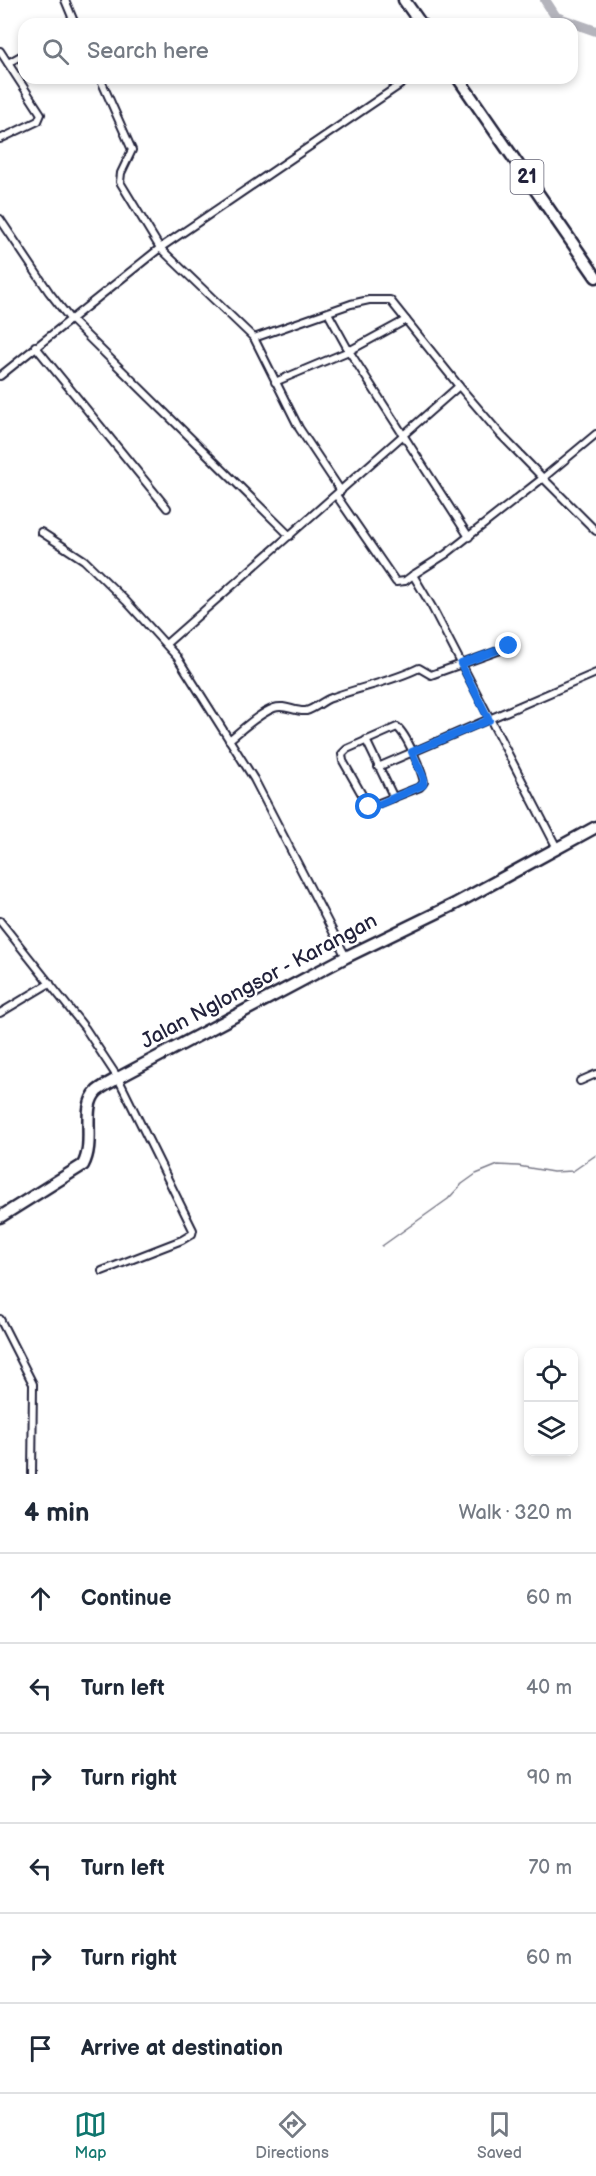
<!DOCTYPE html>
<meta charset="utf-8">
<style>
:root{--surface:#fff;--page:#f2f2f3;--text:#1f2937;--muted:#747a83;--line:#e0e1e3;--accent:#0f766e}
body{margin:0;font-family:"Balsamiq Sans",sans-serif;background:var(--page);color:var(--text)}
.controls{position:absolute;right:18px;bottom:18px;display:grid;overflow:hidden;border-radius:12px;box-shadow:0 3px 9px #0003}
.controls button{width:54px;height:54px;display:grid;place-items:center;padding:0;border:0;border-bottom:2px solid var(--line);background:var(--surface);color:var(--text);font:30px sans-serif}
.stop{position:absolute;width:18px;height:18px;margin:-14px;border:4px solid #1a73e8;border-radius:50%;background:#fff}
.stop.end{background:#1a73e8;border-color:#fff;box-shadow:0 2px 6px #0008}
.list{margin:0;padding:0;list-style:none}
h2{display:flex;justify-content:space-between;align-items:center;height:78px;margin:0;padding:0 24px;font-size:26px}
h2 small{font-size:20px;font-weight:400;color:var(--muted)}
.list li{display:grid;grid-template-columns:39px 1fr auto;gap:18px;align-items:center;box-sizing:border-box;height:90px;padding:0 24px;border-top:2px solid var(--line)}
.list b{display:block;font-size:22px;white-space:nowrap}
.list em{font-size:20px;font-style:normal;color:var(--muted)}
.icon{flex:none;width:33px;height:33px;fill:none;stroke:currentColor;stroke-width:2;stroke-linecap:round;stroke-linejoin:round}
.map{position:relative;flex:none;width:596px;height:1474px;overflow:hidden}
.search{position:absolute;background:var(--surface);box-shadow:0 3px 9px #0003;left:18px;right:18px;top:18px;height:66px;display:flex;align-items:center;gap:15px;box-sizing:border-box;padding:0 21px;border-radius:18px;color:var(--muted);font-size:22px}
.sheet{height:618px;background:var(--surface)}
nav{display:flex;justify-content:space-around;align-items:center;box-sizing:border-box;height:84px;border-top:2px solid var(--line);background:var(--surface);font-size:16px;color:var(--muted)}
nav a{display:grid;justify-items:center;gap:3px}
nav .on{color:var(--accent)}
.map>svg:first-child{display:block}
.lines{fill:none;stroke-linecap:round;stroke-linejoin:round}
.stream{stroke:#7a7a88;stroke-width:1.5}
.river{stroke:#b4b4bc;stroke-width:10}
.street-casing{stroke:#22223b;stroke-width:10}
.highway-casing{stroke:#22223b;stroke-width:15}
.street{stroke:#fff;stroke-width:6}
.highway{stroke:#fff;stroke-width:10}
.route{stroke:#1a73e8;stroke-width:8}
.labels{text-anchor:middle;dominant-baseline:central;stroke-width:5;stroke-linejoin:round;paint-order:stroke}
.shield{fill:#fff;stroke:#646476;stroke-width:1.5}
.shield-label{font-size:20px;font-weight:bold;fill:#22223b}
.street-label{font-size:21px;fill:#22223b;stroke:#fff}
</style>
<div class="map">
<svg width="596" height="1474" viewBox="0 0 596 1474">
<rect width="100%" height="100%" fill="#fff"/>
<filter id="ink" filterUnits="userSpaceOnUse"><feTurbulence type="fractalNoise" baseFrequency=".0167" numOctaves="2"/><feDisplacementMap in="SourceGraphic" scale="12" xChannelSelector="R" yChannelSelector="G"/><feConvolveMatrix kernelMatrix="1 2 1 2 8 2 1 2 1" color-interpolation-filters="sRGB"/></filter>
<g filter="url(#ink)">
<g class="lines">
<polyline class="stream" points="382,1246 448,1199 462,1184 476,1174 498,1165 518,1166 553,1172 573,1171 596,1155"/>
<polyline class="river" points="545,0 556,17 596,31"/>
<defs>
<g id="street">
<polyline points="65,0 75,24"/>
<polyline points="0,51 41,114 38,121 0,139"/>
<polyline points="8,63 24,54"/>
<polyline points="100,78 132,150 121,173 120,182 160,248 410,78"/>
<polyline points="0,219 49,292 70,319 290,536"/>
<polyline points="406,320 349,351 469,537"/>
<polyline points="254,338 299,428 341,491"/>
<polyline points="35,346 167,508"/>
<polyline points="0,376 160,248 254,338 351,304 369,300 390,300 459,386 501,435 543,478 596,434"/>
<polyline points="275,382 349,351 328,313"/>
<polyline points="336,495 396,582 405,581 413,575"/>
<polyline points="41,532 84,560 126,601 177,657 254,779 346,957"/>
<polyline points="166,644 459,386"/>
<path d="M397,727C407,735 421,769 424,782L420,787L369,807L343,761L342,754L347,749Z"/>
<path d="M229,740C243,729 258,714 274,708C285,704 294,712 306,711C315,709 322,701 331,698C360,687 391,682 419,668L431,675L509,647"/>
<polyline points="366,740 394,798"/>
<polyline points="378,767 596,673"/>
<polyline points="557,848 432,607 413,575 446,554 543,478 596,531"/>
<polyline points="0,921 85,1028 118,1078 193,1230 192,1234 182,1240 102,1271"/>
<polyline points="0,1013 50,983"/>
<polyline points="580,1081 596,1074"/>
<polyline points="0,1319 33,1384 32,1474"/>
</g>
<g id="highway">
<polyline points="404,0 421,24"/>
<polyline points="458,78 596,277"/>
<path d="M0,1217L83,1165C96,1141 80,1108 97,1091C103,1086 111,1082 118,1078L346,957L455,904L596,827"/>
</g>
</defs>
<use href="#street" class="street-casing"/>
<use href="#highway" class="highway-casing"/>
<use href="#street" class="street"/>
<use href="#highway" class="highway"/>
</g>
</g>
<g class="lines" filter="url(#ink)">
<polyline class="route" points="369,807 373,807 423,785 424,779 412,752 489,720 461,664 509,646"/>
</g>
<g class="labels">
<rect class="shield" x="510.5" y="160" width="33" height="34" rx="4.5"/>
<g class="shield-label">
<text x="527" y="177">21</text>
</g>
<g class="street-label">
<text transform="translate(259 981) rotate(-28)">Jalan Nglongsor - Karangan</text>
</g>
</g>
</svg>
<div class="controls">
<button><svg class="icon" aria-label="locate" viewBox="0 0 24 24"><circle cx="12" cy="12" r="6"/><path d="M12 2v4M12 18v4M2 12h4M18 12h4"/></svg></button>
<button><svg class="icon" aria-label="layers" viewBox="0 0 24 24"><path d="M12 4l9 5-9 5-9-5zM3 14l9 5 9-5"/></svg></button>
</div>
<div class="stop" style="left:369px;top:807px"></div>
<div class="stop end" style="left:509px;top:646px"></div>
<div class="search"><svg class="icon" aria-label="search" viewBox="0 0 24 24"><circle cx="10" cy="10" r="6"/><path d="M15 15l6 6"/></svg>Search here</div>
</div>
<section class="sheet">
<h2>4 min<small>Walk · 320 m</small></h2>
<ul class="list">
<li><svg class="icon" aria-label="ahead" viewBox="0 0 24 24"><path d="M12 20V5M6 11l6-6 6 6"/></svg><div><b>Continue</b></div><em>60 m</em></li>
<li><svg class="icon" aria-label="left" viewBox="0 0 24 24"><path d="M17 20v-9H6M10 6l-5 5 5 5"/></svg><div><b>Turn left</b></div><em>40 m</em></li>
<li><svg class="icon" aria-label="right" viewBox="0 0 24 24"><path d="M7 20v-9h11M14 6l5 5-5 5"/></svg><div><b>Turn right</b></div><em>90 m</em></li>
<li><svg class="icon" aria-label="left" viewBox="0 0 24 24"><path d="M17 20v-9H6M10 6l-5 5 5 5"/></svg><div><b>Turn left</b></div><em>70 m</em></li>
<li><svg class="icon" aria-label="right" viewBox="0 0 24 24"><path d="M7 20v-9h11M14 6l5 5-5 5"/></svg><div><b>Turn right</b></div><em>60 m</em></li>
<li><svg class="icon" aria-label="arrive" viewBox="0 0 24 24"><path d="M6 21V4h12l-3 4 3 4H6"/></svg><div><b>Arrive at destination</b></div></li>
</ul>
</section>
<nav>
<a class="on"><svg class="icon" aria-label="map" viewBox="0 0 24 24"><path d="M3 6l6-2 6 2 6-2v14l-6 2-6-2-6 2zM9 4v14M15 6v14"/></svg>Map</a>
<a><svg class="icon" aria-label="directions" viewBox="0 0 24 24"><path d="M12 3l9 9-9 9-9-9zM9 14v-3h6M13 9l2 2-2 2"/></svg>Directions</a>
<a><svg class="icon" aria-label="saved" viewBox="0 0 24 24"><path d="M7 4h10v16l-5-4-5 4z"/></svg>Saved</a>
</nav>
